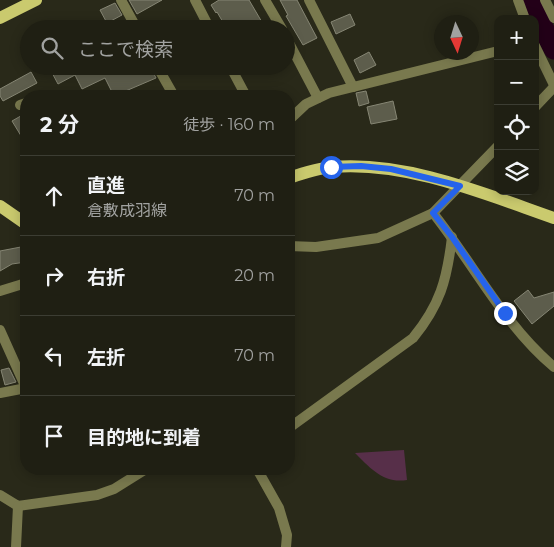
<!DOCTYPE html>
<html lang="ja">
<meta charset="utf-8">
<style>
:root{--surface:#1f1f13;--page:#27271c;--text:#f1f3f6;--muted:#a1a2a0;--line:#3c3d33}
body{margin:0;font-family:Montserrat,"Noto Sans JP",sans-serif;background:var(--page);color:var(--text)}
.controls{position:absolute;right:15px;top:15px;display:grid;overflow:hidden;border-radius:10px;box-shadow:0 2px 12px #0003}
.controls button{width:45px;height:45px;display:grid;place-items:center;padding:0;border:0;border-bottom:1px solid var(--line);background:var(--surface);color:var(--text);font:25px sans-serif}
.compass{position:absolute;left:434px;top:15px;width:45px;height:45px;border-radius:50%;background:var(--surface);box-shadow:0 2px 12px #0003;rotate:176deg}
.stop{position:absolute;width:15px;height:15px;margin:-11px;border:4px solid #2563eb;border-radius:50%;background:#fff}
.stop.end{background:#2563eb;border-color:#fff;box-shadow:0 1px 5px #0008}
.list{margin:0;padding:0;list-style:none}
h2{display:flex;justify-content:space-between;align-items:center;height:65px;margin:0;padding:0 20px;font-size:21px}
h2 small{font-size:16px;font-weight:400;color:var(--muted)}
.list li{display:grid;grid-template-columns:32px 1fr auto;gap:15px;align-items:center;box-sizing:border-box;height:80px;padding:0 20px;border-top:1px solid var(--line)}
.list b{display:block;font-size:19px;white-space:nowrap}
.list p{margin:0;font-size:16px;white-space:nowrap;color:var(--muted)}
.list em{font-size:16px;font-style:normal;color:var(--muted)}
.icon{flex:none;width:28px;height:28px;fill:none;stroke:currentColor;stroke-width:2;stroke-linecap:round;stroke-linejoin:round}
.map{position:relative;flex:none;width:554px;height:547px;overflow:hidden}
.search{position:absolute;background:var(--surface);box-shadow:0 2px 12px #0003;left:20px;top:20px;width:275px;height:55px;display:flex;align-items:center;gap:12px;box-sizing:border-box;padding:0 18px;border-radius:28px;color:var(--muted);font-size:19px}
.panel{position:absolute;background:var(--surface);box-shadow:0 2px 12px #0003;left:20px;top:90px;width:275px;height:385px;border-radius:20px}
.map>svg:first-child{display:block}
.green{fill:#572f49}
.lines{fill:none;stroke-linecap:round;stroke-linejoin:round}
.river{stroke:#230018;stroke-width:21}
.building{fill:#5d5d4c;stroke:#868674}
.street{stroke:#79794e;stroke-width:10}
.primary{stroke:#caca6e;stroke-width:12}
.route{stroke:#2563eb;stroke-width:6}
</style>
<div class="map">
<svg width="554" height="547" viewBox="0 0 554 547">
<rect width="100%" height="100%" fill="#292919"/>
<path class="green" d="M404,450L407,480C384,484 370,468 355,453Z"/>
<g class="lines">
<polyline class="river" points="529,0 554,49"/>
</g>
<g class="building">
<polygon points="129,0 162,0 137,14"/>
<polygon points="219,0 249,0 266,29 227,29 217,12 216,13 211,5"/>
<polygon points="280,0 297,0 317,38 303,45 286,16 288,15"/>
<polygon points="115,3 122,15 107,23 100,10"/>
<polygon points="350,14 355,25 336,34 331,22"/>
<polygon points="369,52 376,65 360,73 354,60"/>
<polygon points="56,66 150,66 156,78 114,96 105,78 82,89 75,75 58,84 50,69"/>
<polygon points="31,72 37,83 3,101 0,96 0,89"/>
<polygon points="366,91 369,103 359,106 356,93"/>
<polygon points="393,101 397,119 371,124 367,107"/>
<polygon points="26,113 26,144 12,121"/>
<polygon points="26,246 26,262 12,264 0,271 0,251"/>
<polygon points="528,290 534,298 554,292 554,306 532,324 514,301"/>
<polygon points="9,368 16,382 5,385 1,370"/>
</g>
<g class="lines">
<g class="street">
<polyline points="121,0 137,29"/>
<polyline points="195,0 210,29"/>
<polyline points="265,0 282,29"/>
<polyline points="309,0 353,87"/>
<polyline points="518,0 525,19"/>
<polyline points="545,0 554,18"/>
<polyline points="286,37 318,98"/>
<polyline points="535,46 554,85"/>
<polyline points="157,66 174,96"/>
<polyline points="230,66 246,96"/>
<polyline points="20,105 26,103"/>
<polyline points="535,107 554,87"/>
<polyline points="289,120 306,104 329,93 498,51"/>
<path d="M433,213C473,263 504,325 554,367"/>
<polyline points="289,246 316,247 378,238 433,213 498,146"/>
<polyline points="0,291 26,283"/>
<polyline points="0,330 26,388"/>
<polyline points="0,393 26,388"/>
<path d="M289,428L413,338C440,305 447,280 452,237"/>
<polyline points="257,469 279,508 287,535 286,547"/>
<polyline points="0,495 18,506 97,495 114,489 146,469"/>
<polyline points="16,547 18,506"/>
</g>
<g class="primary">
<polyline points="0,18 36,0"/>
<path d="M289,178C303,173 318,168 333,167C407,161 485,194 554,218"/>
<polyline points="0,206 26,224"/>
</g>
</g>
<g class="lines">
<polyline class="route" points="331,167 361,166 391,169 460,186 433,213 452,237 505,313"/>
</g>
</svg>
<div class="controls">
<button>+</button>
<button>−</button>
<button><svg class="icon" aria-label="locate" viewBox="0 0 24 24"><circle cx="12" cy="12" r="6"/><path d="M12 2v4M12 18v4M2 12h4M18 12h4"/></svg></button>
<button><svg class="icon" aria-label="layers" viewBox="0 0 24 24"><path d="M12 4l9 5-9 5-9-5zM3 14l9 5 9-5"/></svg></button>
</div>
<svg class="compass" viewBox="-18 -18 36 36"><path d="M0-13l5 13h-10z" fill="#e53935"/><path d="M0 13l5-13h-10z" fill="#a1a2a0"/></svg>
<div class="stop" style="left:331px;top:167px"></div>
<div class="stop end" style="left:505px;top:313px"></div>
<div class="search"><svg class="icon" aria-label="search" viewBox="0 0 24 24"><circle cx="10" cy="10" r="6"/><path d="M15 15l6 6"/></svg>ここで検索</div>
<section class="panel">
<h2>2 分<small>徒歩 · 160 m</small></h2>
<ul class="list">
<li><svg class="icon" aria-label="ahead" viewBox="0 0 24 24"><path d="M12 20V5M6 11l6-6 6 6"/></svg><div><b>直進</b><p>倉敷成羽線</p></div><em>70 m</em></li>
<li><svg class="icon" aria-label="right" viewBox="0 0 24 24"><path d="M7 20v-9h11M14 6l5 5-5 5"/></svg><div><b>右折</b></div><em>20 m</em></li>
<li><svg class="icon" aria-label="left" viewBox="0 0 24 24"><path d="M17 20v-9H6M10 6l-5 5 5 5"/></svg><div><b>左折</b></div><em>70 m</em></li>
<li><svg class="icon" aria-label="arrive" viewBox="0 0 24 24"><path d="M6 21V4h12l-3 4 3 4H6"/></svg><div><b>目的地に到着</b></div></li>
</ul>
</section>
</div>
